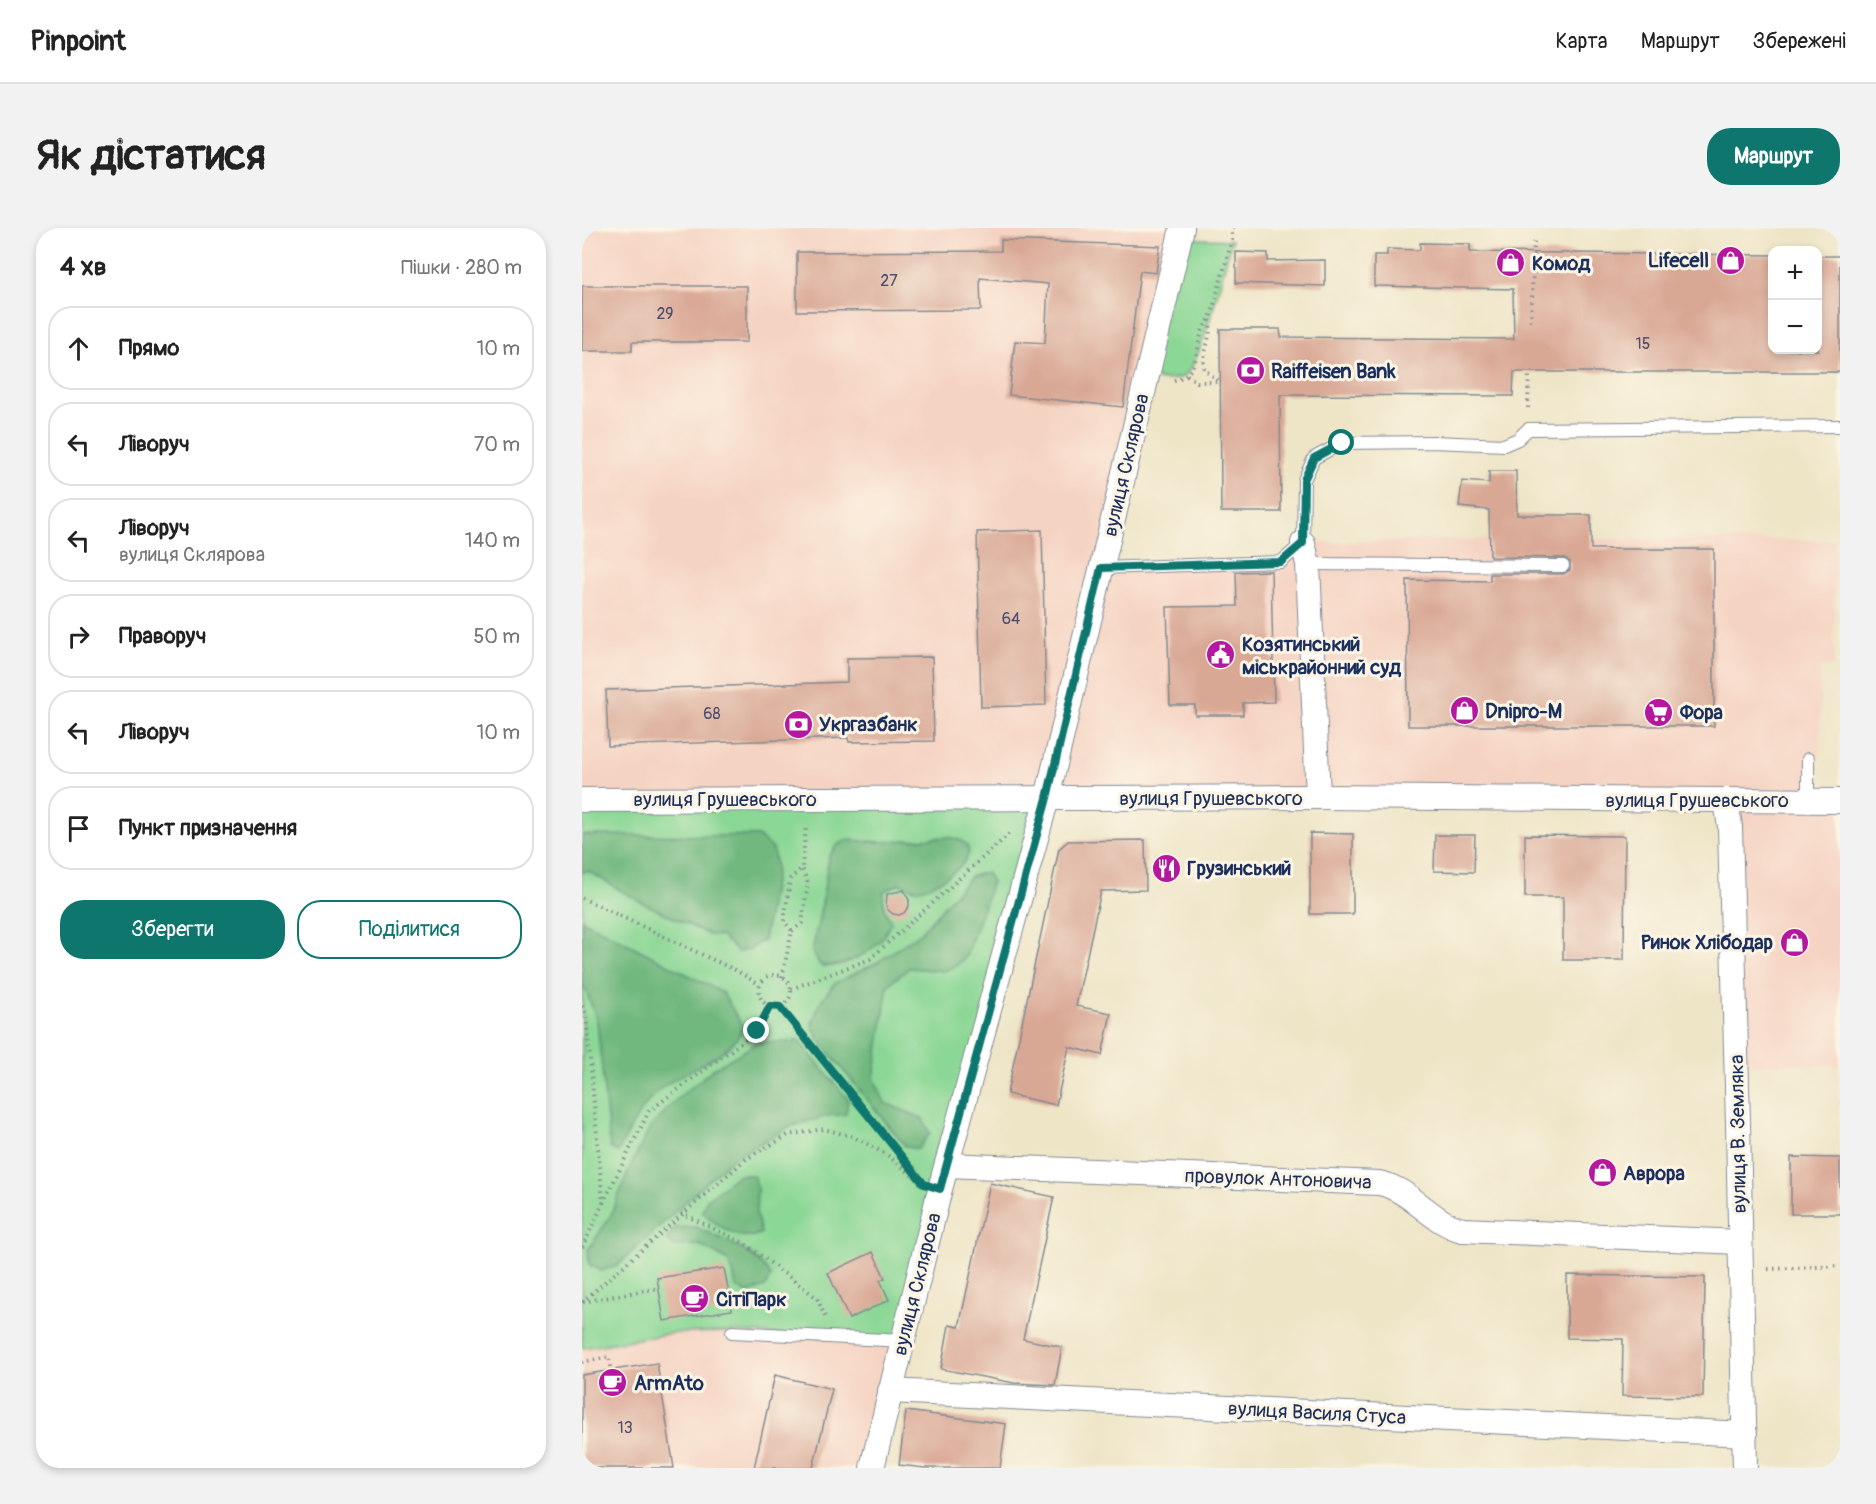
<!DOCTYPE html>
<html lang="uk">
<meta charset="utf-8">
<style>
:root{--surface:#fff;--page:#f2f2f2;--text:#222;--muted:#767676;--line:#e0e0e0;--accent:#0f766e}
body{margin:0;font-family:Pangolin,sans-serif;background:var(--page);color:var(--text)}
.controls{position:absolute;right:18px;top:18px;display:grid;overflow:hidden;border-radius:12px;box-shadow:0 3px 9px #0003}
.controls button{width:54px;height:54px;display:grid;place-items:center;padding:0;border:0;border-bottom:2px solid var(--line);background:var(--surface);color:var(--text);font:30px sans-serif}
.stop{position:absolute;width:18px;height:18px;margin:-14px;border:4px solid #0f766e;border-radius:50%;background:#fff}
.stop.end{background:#0f766e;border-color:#fff;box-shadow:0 2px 6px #0008}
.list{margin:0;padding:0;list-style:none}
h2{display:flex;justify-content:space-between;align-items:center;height:78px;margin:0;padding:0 24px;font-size:26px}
h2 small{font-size:20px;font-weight:400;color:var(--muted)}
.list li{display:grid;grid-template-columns:39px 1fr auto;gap:18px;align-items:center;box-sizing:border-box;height:84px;margin:0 12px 12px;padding:0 12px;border:2px solid var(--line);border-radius:24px}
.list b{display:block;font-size:22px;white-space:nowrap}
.list p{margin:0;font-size:20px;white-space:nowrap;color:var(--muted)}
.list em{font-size:20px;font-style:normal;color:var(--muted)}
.actions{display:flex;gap:12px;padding:18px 24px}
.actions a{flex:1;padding:14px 0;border:2px solid var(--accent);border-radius:24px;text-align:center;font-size:21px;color:var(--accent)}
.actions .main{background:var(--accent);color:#fff}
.icon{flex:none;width:33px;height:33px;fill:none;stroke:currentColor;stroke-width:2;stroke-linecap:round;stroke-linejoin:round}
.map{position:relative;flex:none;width:1258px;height:1240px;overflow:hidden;border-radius:24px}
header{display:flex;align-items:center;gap:36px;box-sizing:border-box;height:84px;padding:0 30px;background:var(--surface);border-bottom:2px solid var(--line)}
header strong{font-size:28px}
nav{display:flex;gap:33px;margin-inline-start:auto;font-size:21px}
.intro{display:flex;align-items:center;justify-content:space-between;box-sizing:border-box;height:144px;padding:0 36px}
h1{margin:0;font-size:42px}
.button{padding:15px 27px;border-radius:24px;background:var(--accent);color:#fff;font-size:21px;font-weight:700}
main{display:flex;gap:36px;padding:0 36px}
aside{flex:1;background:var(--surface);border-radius:24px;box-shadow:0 3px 9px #0003}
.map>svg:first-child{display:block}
.built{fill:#f5d3c2}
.green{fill:#8bd795;stroke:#53837a;stroke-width:1.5}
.forest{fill:#70b87e;stroke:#46746e;stroke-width:1.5}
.building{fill:#d9a895}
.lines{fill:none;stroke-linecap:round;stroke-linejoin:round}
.lane-casing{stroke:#848a92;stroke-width:14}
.street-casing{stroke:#848a92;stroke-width:26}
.path{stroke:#848a92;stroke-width:4;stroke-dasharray:1.5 4.5;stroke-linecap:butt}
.lane{stroke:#fff;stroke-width:12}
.street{stroke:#fff;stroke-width:24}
.route{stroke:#0f766e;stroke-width:8}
.labels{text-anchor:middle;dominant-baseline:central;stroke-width:6;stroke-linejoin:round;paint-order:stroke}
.number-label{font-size:16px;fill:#4a4d6c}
.poi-label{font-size:20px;font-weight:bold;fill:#1b2f5e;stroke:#fcf5e5;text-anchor:start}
.street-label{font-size:20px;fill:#1b2f5e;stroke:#fcf5e5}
</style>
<header>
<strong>Pinpoint</strong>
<nav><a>Карта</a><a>Маршрут</a><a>Збережені</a></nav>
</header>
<div class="intro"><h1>Як дістатися</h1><a class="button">Маршрут</a></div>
<main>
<aside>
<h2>4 хв<small>Пішки · 280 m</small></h2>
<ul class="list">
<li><svg class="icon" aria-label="ahead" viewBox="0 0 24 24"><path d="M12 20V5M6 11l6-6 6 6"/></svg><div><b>Прямо</b></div><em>10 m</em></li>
<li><svg class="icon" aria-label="left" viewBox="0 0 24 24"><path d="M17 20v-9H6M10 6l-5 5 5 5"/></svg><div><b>Ліворуч</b></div><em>70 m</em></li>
<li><svg class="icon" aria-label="left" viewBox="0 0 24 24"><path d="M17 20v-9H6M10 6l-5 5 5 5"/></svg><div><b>Ліворуч</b><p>вулиця Склярова</p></div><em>140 m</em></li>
<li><svg class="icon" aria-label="right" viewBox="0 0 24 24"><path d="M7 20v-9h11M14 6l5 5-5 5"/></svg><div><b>Праворуч</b></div><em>50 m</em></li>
<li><svg class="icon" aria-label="left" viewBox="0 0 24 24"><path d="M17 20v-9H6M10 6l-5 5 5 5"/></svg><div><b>Ліворуч</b></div><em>10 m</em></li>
<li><svg class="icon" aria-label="arrive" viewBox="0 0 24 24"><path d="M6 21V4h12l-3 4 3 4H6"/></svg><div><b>Пункт призначення</b></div></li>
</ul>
<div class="actions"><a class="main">Зберегти</a><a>Поділитися</a></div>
</aside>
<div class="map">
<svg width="1258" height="1240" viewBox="0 0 1258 1240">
<rect width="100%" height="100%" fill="#fcf5e5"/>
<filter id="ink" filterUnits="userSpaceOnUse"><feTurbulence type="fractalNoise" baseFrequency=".0167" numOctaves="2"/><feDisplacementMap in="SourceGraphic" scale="12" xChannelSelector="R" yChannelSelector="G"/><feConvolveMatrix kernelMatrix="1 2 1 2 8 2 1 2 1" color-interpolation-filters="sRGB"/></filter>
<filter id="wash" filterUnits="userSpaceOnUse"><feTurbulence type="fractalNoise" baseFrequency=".008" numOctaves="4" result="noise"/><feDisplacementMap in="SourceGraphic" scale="24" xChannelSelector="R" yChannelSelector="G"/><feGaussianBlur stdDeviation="1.35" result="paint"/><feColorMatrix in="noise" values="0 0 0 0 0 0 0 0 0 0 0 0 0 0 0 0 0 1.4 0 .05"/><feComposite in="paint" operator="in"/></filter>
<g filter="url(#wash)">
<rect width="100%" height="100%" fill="#eee5c7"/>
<g class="built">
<polygon points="0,0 600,0 520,340 698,334 721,315 907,311 1253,312 1252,439 1238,439 1238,532 1227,531 1226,572 1258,573 1258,837 1154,835 1143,572 0,573"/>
<polygon points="150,1104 322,1113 291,1240 0,1240 0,1120 92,1105"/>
</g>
<g class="green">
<path d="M597,10L650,12C643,35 619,139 602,148C591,154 577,151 565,150Z"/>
<polygon points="465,570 322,1113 150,1104 92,1105 0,1120 0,573"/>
</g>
<g class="forest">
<polygon points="0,607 176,608 191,621 194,641 182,712 168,721 156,724 139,708 127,707 57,673 6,643 0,644"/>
<path d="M366,609C373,611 384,612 386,620C392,636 349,661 335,661C330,661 323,657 317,656L301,664L302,681L309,694C305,701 302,710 296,715C281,729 259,740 239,738L230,724L240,675L247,628L255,617L266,612L299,614Z"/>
<polygon points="404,644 410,654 384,728 374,738 362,743 327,740 306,757 292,850 303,875 340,890 348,905 336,921 324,919 236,811 230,796 238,774 253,755 294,735 337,706 388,649"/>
<path d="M0,692L141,765L161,799C152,828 100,842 77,862C57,881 49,900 36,924L28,920L15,793L5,765L0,756Z"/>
<polygon points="217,813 266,871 264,886 244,888 207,899 148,932 35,1038 19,1043 7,1036 6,1022 28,989 48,939 68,900 94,872 131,841 175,815"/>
<path d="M156,947H171L175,958L174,985L179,1005C159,1016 135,997 120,984L125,971Z"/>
<path d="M113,999C139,1011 173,1022 189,1048L183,1059L166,1065L154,1059L151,1044L145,1032L118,1017L91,1018L85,1011L93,1000Z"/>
</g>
<g id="blocks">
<g class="building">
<polygon points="419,12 578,18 574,45 558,43 541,179 427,167 433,113 463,115 466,56 398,50 399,82 215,83 215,24 419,23"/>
<polygon points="838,15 888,16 888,24 1191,27 1191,122 1236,122 1236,28 1258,28 1258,144 932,144 931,168 698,167 699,284 639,284 638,101 698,101 699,109 932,111 931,61 792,58 792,27 805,27 805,21 838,22"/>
<polygon points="654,24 686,25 686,33 743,32 743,58 654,55"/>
<polygon points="0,58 165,58 165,114 50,114 50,123 0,123"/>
<polygon points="907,243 934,243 935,287 1009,287 1009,321 1132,321 1132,498 826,498 825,352 908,353 908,346 981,346 988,342 988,334 982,330 908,329 907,282 877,279 880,253 907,255"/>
<polygon points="460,302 464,477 399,479 395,304"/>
<polygon points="689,343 692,474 661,475 661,487 613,487 613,477 588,477 585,379 655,378 654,344"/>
<polygon points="350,429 352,513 267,514 266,510 26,518 24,462 265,454 265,430"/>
<polygon points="728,605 771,606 771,686 728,686"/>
<polygon points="853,607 893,607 892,644 852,643"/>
<polygon points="943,607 1043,608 1042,732 981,732 981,669 943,669"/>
<polygon points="563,612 564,662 519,663 494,778 529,785 520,827 487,819 474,877 425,866 477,621 486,613"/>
<polygon points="322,662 327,672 327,678 322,685 317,687 311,686 306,682 304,677 305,666"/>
<polygon points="1209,929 1258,930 1258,986 1209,986"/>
<polygon points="408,955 472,969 441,1111 480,1119 473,1157 432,1155 359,1141 367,1097 377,1099"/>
<polygon points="291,1024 303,1050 298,1052 307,1072 267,1091 246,1045"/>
<polygon points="142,1040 150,1082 82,1093 75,1050"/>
<polygon points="985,1047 1123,1049 1121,1169 1040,1168 1041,1111 985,1110"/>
<polygon points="75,1135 92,1240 0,1240 0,1147"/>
<polygon points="193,1147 250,1161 231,1240 172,1240"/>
<polygon points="324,1183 424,1196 418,1240 343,1240 317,1237"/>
</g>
</g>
</g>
<g filter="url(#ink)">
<use href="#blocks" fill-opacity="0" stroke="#848a92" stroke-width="1.5"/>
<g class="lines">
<defs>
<g id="lane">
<polyline points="726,336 981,338"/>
<polyline points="519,340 699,334 721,315 722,252 732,230 760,215 852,214 922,217 936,211 946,201 1258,198"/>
<polyline points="1226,572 1226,531"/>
<polyline points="150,1104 322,1113"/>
</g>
<g id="street">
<polyline points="721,315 726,336 736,569"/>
<polyline points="0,572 736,569 1258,573"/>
<polyline points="1144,572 1148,599 1156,896 1163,1240"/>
<path d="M365,937L797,955C829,961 849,995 881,1002L1158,1014"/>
<polyline points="308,1163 1163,1206"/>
<polyline points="290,1240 358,961 465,570 600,0"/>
</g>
</defs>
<use href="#lane" class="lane-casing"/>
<use href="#street" class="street-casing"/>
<g class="path">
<path d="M628,92C630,109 620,124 622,141L638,154"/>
<polyline points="949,93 952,13"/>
<polyline points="605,147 615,154 638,154"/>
<path d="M592,152C624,144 609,110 628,91L650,12V0"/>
<polyline points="946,180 947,144"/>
<polyline points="0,670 155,743 178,757"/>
<polyline points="210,703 220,695 226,655 220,640"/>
<circle cx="193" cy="763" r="16"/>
<polyline points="200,749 210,703 202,693 208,651 220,640 224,598"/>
<polyline points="209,761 288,731 427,606"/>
<polyline points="0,778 4,786 21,975 0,1020"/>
<polyline points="198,779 334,945"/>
<polyline points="21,975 67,883 175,803 188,779"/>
<polyline points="99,985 162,1015 235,1070 243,1089"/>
<polyline points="1186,1041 1258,1038"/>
<polyline points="0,1074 164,931 206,907 242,901 272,909 304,926 334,950"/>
<polyline points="1,1074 77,1060"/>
<polyline points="0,1134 27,1129 30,1143"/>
</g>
<use href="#lane" class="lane"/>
<use href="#street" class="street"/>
</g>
</g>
<g class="lines" filter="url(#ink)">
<polyline class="route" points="175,803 188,778 198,779 342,956 358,961 465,570 519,340 699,334 721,315 722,252 732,230 760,215"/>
</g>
<defs>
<symbol id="shop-disc" viewBox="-11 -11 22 22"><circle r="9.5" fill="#b5179e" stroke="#fcf5e5"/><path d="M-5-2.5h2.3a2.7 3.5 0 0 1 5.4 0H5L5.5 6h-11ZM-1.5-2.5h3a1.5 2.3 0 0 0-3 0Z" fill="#fff"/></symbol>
<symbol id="bank-disc" viewBox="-11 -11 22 22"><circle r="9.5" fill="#b5179e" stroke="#fcf5e5"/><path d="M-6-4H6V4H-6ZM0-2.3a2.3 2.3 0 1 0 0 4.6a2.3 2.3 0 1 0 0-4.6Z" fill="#fff"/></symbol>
<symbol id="civic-disc" viewBox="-11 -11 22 22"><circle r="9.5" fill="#b5179e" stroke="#fcf5e5"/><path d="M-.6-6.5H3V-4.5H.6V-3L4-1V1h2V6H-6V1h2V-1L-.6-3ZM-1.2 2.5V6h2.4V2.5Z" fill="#fff"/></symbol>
<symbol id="supermarket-disc" viewBox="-11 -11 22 22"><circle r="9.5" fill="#b5179e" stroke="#fcf5e5"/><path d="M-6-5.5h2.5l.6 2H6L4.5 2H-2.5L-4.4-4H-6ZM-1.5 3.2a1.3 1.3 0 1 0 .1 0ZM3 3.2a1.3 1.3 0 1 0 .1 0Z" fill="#fff"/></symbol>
<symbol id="restaurant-disc" viewBox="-11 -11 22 22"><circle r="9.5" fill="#b5179e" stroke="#fcf5e5"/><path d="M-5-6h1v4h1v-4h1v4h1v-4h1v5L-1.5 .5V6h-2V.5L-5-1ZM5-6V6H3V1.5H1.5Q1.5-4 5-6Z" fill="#fff"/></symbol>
<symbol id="cafe-disc" viewBox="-11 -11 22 22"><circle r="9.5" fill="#b5179e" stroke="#fcf5e5"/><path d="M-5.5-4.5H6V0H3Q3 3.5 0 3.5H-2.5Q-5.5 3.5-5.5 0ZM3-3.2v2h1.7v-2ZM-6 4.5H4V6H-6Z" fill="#fff"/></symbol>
</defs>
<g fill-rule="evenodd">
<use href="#shop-disc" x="1132" y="16" width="33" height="33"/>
<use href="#shop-disc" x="912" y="18" width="33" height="33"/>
<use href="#bank-disc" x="652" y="126" width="33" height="33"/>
<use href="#civic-disc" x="622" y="410" width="33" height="33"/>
<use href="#shop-disc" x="866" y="466" width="33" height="33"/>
<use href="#supermarket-disc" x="1060" y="468" width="33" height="33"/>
<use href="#bank-disc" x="200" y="480" width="33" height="33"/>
<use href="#restaurant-disc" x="568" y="624" width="33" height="33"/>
<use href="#shop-disc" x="1196" y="698" width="33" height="33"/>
<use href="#shop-disc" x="1004" y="928" width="33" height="33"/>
<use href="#cafe-disc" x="96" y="1054" width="33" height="33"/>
<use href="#cafe-disc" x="14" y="1138" width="33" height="33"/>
</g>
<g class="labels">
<g class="number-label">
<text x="307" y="53">27</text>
<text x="83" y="86">29</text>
<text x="1061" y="116">15</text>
<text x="429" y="391">64</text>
<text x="130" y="486">68</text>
<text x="43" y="1200">13</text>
</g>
<g class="poi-label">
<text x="1127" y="32" text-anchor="end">Lifecell</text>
<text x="950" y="35">Комод</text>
<text x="689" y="143">Raiffeisen Bank</text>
<text x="660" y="416">Козятинський<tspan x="660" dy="23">міськрайонний суд</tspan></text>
<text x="903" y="483">Dnipro-M</text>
<text x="1098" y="484">Фора</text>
<text x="237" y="496">Укргазбанк</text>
<text x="605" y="640">Грузинський</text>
<text x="1191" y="714" text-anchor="end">Ринок Хлібодар</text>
<text x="1041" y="945">Аврора</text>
<text x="134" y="1071">СітіПарк</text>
<text x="52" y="1155">ArmAto</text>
</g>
<g class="street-label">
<text transform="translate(544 237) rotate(-77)">вулиця Склярова</text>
<text x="629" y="570">вулиця Грушевського</text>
<text x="143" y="571">вулиця Грушевського</text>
<text x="1115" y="572">вулиця Грушевського</text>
<text transform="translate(1156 906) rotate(-91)">вулиця В. Земляка</text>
<text transform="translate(696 951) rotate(2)">провулок Антоновича</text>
<text transform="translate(335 1056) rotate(-76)">вулиця Склярова</text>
<text transform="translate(735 1185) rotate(3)">вулиця Василя Стуса</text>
</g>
</g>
</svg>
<div class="controls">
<button>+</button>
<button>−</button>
</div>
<div class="stop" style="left:760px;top:215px"></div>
<div class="stop end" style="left:175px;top:803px"></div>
</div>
</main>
